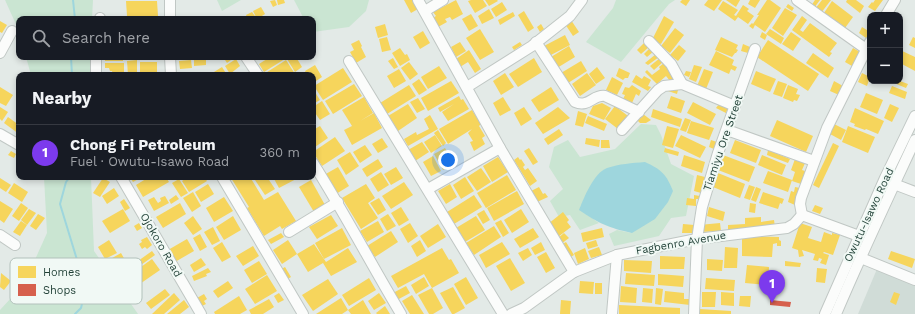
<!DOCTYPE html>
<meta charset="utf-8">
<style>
:root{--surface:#171b24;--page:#20242c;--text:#f1f3f6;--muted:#9ea1a6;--line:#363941;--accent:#7c3aed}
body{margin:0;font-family:"Work Sans",sans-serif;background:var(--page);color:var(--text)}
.controls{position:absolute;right:12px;top:12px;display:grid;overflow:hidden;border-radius:8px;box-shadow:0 2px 6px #0003}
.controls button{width:36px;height:36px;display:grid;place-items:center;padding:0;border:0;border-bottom:1px solid var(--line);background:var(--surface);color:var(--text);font:20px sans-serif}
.you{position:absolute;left:448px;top:160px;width:14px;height:14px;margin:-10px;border:3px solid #fff;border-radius:50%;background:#1a73e8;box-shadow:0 0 0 6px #1a73e833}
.badge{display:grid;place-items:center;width:26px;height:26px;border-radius:50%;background:var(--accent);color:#fff;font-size:13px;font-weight:700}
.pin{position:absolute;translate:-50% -33px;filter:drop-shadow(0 1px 2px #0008)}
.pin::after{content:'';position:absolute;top:21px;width:14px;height:12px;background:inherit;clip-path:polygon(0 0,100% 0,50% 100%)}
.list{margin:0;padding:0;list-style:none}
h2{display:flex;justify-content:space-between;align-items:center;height:52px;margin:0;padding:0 16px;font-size:17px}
h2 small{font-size:13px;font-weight:400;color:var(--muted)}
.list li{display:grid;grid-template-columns:26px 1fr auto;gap:12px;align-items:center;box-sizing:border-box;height:56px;padding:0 16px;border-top:1px solid var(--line)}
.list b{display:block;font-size:15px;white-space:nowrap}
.list p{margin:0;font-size:13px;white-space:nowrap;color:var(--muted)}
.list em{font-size:13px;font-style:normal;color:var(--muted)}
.icon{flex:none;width:22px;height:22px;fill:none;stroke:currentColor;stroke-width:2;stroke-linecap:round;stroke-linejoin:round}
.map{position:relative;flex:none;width:915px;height:314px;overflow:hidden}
.search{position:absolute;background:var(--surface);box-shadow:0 2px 6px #0003;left:16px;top:16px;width:300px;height:44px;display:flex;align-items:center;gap:10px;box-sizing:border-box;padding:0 14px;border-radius:8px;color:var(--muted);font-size:15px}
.panel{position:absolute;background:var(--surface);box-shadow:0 2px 6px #0003;left:16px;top:72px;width:300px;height:108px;border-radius:8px}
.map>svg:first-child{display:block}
.built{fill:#d0dcd7}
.green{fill:#cae5d2}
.water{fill:#9ed6dd}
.homes{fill:#f6d55c}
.shops{fill:#d6604d}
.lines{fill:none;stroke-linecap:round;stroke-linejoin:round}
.stream{stroke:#9ed6dd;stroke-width:2}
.minor-casing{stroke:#c0c7c4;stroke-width:12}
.minor{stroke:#fbfcfb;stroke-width:10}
.labels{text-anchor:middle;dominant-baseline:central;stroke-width:4;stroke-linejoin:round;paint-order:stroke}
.street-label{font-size:11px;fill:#1f3f35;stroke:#f1f9f5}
.key{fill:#f1f9f5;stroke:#b2c1bb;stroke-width:1}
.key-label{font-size:11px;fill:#1f3f35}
</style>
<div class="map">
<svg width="915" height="314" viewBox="0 0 915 314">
<rect width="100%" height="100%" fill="#e3eae7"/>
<polygon class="built" points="877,269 915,284 915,314 858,314"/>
<g class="green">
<polygon points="5,0 93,0 92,19 19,19 19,31"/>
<polygon points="217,0 241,0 222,11"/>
<polygon points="294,0 369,0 366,11 349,27 313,32 313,19 304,19"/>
<polygon points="616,0 675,0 669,4 621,62 586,42 613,8"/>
<polygon points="26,57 91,57 91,75 31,75"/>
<polygon points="641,124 656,125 661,135 671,164 694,176 686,216 671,218 659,236 614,246 609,234 617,230 632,233 579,209 599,223 580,230 570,215 559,217 550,201 563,189 549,167 554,147 568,140 580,157 615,149"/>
<polygon points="44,177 91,177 94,251 138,314 0,314 0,310 24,284 47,233"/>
</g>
<path class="water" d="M645,162C662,170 666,174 673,191L668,202L655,219L632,233C609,228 598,223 579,210C584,197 594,173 607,168C619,164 632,163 645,162Z"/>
<g class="homes">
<polygon points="275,0 277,5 273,7 270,1"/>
<polygon points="277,0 284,0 285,3 278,5"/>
<polygon points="404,0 414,0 418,9 411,13"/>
<polygon points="456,0 463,14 452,20 450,17 445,19 447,22 438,27 431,19 436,16 433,12"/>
<polygon points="471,0 483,0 487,6 475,13 468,1"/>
<polygon points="485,0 497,0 498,1 489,6"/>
<polygon points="682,0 690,0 686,6 680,2"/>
<polygon points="708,0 722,0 714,11 704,5"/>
<polygon points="726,0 740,0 736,7"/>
<polygon points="750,0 760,0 755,8 748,4"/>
<polygon points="767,0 770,0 781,8 765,32 755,25 753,29 749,26 752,23 753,24 759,15 757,15"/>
<polygon points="815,0 820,0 814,8 811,6"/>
<polygon points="822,0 831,0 821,13 815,9"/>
<polygon points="847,0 856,0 864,6 860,13 846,2"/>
<polygon points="875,0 883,0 875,11 868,7 872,2 873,3"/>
<polygon points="126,1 157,1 158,16 127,16"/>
<polygon points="723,1 738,10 734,15 736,16 743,5 749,9 747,11 754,16 748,24 738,17 735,21 718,9"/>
<polygon points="832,1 853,17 845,28 824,13"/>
<polygon points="502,2 507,10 496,17 491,9"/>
<polygon points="788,4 794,8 792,11 786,7"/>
<polygon points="261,7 265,14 257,19 253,11"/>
<polygon points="785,8 797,15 783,36 772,28"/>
<polygon points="489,9 494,18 482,24 478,16"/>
<polygon points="524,11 534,28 528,32 518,15"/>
<polygon points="252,12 257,19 248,19 246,15"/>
<polygon points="513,12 515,16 500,25 498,20"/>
<polygon points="471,14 478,26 469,31 462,19"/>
<polygon points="664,16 674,22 661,44 652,40"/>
<polygon points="802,16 807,20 800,30 803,32 810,23 837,43 830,52 832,53 829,57 792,30"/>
<polygon points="571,20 579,32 573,36 565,24"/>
<polygon points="0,21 7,25 2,33 0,32"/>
<polygon points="385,24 388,35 378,38 375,27"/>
<polygon points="541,24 544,29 540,32 537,27"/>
<polygon points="862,27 870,32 866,38 859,33"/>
<polygon points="675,28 684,35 670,53 661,46"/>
<polygon points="480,29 494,52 480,60 466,38"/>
<polygon points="770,29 784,38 781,44 766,34"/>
<polygon points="423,31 430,43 420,49 413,37"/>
<polygon points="762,32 767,35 765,40 760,37"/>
<polygon points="791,32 801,39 793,51 782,44"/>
<polygon points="565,35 570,45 549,56 544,46"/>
<polygon points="387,37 391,50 382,52 379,39"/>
<polygon points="721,37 738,45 736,49 738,50 736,53 735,53 732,57 715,50"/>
<polygon points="913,37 915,38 915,48 909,45"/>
<polygon points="359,40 362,46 361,47 366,57 356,63 350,52 354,50 351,44"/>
<polygon points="768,40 819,74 808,91 757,57"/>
<polygon points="460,42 466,51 456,57 451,47"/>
<polygon points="520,42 522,45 514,50 512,47"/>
<polygon points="645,42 649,47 641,54 637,50"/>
<polygon points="743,44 750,47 748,53 741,51"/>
<polygon points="679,45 686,51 678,61 670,55"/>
<polygon points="569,46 575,57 557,68 551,57"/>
<polygon points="651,47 654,51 647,57 644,54"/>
<polygon points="400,48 405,55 407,54 410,60 400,66 392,53"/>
<polygon points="853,48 860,52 852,66 845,62"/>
<polygon points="469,50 481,69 475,73 468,62 460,67 456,59"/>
<polygon points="900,50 915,57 915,71 900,63"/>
<polygon points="716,51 734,60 732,65 737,67 735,71 731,69 729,74 709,65"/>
<polygon points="813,53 834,68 828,78 806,63"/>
<polygon points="656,54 659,57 648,65 645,63"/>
<rect x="105" y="57" width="18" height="4"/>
<polygon points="223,57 235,57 227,63"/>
<polygon points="270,57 288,57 264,72 259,64"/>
<polygon points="289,57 296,57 302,67 295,72 287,59"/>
<polygon points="206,58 206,65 194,66 194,59"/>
<polygon points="393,58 398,67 394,69 388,61"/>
<polygon points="534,58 542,72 518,87 509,74"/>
<polygon points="660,58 663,62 654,70 650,66"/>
<polygon points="236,59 240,66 230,74 225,66"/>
<polygon points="137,60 137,75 128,75 127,61"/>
<polygon points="191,60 192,68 180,69 179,61"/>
<polygon points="286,60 295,74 293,75 265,75 264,74"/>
<polygon points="581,61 587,71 568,83 561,73"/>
<rect x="140" y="62" width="17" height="12"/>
<polygon points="409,62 418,74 410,80 401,68"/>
<polygon points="105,63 124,63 124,75 113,75 112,71 110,71 109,68 105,68"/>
<polygon points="664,63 675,79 670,81 666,76 657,84 645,72 647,70 652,75 660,69 659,67"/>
<polygon points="315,65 322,77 313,83 313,75 307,75 305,71"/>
<polygon points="694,65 702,67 696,82 689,79"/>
<polygon points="439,66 447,78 428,89 421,77"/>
<polygon points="222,67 227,75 216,75 214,72"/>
<polygon points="597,67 605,78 596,84 589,74"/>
<polygon points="343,68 352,82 323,100 314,86"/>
<polygon points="619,68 630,73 628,78 625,78 623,80 616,76"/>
<polygon points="399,69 406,81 394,88 387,76"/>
<polygon points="704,69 713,72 706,89 697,86"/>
<polygon points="686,71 691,72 689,77 684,75"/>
<polygon points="756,71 776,79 770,92 751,84"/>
<polygon points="505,73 514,87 501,95 493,81"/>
<polygon points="587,73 596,85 580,96 572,84"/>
<polygon points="862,73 870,77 867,86 858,82"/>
<polygon points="636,75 642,79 644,76 651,80 648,86 651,87 648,91 632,82"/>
<polygon points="612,77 623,83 617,95 606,90"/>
<polygon points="419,79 427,90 419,95 412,84"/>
<polygon points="451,81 459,93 428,111 421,98"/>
<polygon points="778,81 787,84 782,97 773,94"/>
<polygon points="834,81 843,86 839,95 830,91"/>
<polygon points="889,81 900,81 908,84 906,88"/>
<polygon points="354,84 362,96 333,114 325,101"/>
<polygon points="409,85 416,96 387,114 380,103"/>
<polygon points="632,85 641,91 639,96 636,94 632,103 623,99 625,95 622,94 625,87 629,88"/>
<polygon points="788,85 798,89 796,94 800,95 797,101 794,100 793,102 783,98"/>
<polygon points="892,86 907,92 905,99 889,93"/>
<polygon points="0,87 13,95 6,106 0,103"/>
<polygon points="551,87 559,100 539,112 531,100"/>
<polygon points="670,87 678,90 677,94 668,91"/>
<polygon points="313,89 320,100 313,104"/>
<polygon points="866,93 883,100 877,114 860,107"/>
<polygon points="459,96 461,100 463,99 469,109 448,121 442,112 454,104 440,112 438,108"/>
<polygon points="671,96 685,101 681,113 667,108"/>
<polygon points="364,97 373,113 360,121 374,113 382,128 352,145 344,130 352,126 342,110"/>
<polygon points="503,97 511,110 500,116 493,103"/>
<polygon points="418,98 425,109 417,113 410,102"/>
<polygon points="322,101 330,114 320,120 313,110 313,107"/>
<polygon points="693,102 716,114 710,125 687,113"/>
<polygon points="602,103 611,108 604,120 589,114 593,106"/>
<polygon points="408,104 417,118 398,131 388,116"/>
<polygon points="719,104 728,108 726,113 716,108"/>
<polygon points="890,104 899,108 892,122 884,118"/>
<polygon points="615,106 628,116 618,129 605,119"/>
<polygon points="0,107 8,112 2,121 0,119"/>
<polygon points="524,107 532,119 521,126 514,113"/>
<polygon points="558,107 570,118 543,134 535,123"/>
<polygon points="855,108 884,121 878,134 866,129 865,130 854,126 855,124 850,122"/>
<polygon points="653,109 682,119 680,127 651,117"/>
<polygon points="472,110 481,124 479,126 485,136 482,138 485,144 474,151 470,142 473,141 468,133 472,129 448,144 439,129"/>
<polygon points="578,111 587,114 583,127 575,125"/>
<polygon points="643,114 651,120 646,123 640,123 637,120"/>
<polygon points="430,115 438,129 408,146 404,139 416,132 417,135 429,129 424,119"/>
<polygon points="588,116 607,124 604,131 585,123"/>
<polygon points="8,117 19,125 19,134 4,123"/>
<polygon points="685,118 691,120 686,132 680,130"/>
<polygon points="777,120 813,136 806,152 770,136"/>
<polygon points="691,121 714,128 709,140 687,133"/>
<polygon points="834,124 846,130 841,140 830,134"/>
<polygon points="320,126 328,138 315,147 313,144 313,130"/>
<polygon points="667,126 679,129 673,148 662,145"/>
<polygon points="848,126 875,137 868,153 842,142"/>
<polygon points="559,129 563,135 548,145 544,139"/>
<polygon points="438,130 446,143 443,146 434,133"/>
<polygon points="435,135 442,146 431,153 424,142"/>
<polygon points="681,135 706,147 700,158 675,146"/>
<polygon points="335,137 345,151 322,166 313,152"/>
<polygon points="382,138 388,147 378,153 372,144"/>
<polygon points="586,138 600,140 599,147 585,144"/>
<polygon points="601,140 609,140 610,148 601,148"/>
<polygon points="711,140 717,142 714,149 709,147"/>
<polygon points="735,140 761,150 756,163 730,153"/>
<polygon points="422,142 429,152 415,161 408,150"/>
<polygon points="833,143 839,146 819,188 813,185"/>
<polygon points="365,145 372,155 360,163 353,152"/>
<polygon points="445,148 454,164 443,170 434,154"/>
<polygon points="529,148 538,162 533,165 524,151"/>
<polygon points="665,148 679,152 678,156 664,152"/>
<polygon points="768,150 790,159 788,163 767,155"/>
<polygon points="11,151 16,154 14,158 8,155"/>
<polygon points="350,152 359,166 346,175 337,160"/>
<polygon points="684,155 705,162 702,173 681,166"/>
<polygon points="723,155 755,167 749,182 718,170"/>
<polygon points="762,155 786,165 782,175 758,165"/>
<polygon points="433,156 441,171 431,176 423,162"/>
<polygon points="498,157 508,172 492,182 483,166"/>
<polygon points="518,157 520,160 521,159 525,165 523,167 525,170 528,168 537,181 530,186 514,160"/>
<polygon points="378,159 383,167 367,177 362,169"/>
<polygon points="795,159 805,163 802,170 805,171 801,184 792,181 795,172 791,170"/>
<polygon points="338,167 349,186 336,194 324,175"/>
<polygon points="396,167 403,178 391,185 384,174"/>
<polygon points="481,168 491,182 477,191 467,177"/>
<polygon points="768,171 792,180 788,192 763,183"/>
<polygon points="381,172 389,185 378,192 370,179"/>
<polygon points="718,173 745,184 740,198 713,187"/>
<polygon points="507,175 516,190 486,208 477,193"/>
<polygon points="697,175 705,177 701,193 694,191"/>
<polygon points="130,177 142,177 133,182"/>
<polygon points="149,177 166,177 169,182 143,197 136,185"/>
<polygon points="188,177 204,177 207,181 189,192 182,181"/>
<polygon points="233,177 250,177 264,200 278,192 296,221 282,229 280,226 264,236 247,208 249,207 231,178"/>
<polygon points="253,177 267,177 275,189 265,195"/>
<polygon points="273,177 300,177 279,188"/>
<polygon points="465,177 474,191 461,199 453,185"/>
<polygon points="0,178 11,185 6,192 0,188"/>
<polygon points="103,178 110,182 100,197 93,193"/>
<polygon points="179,179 188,193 181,197 172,183"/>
<polygon points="311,180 325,205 314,212 299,187"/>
<polygon points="404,182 413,195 391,209 382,196"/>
<polygon points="14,183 28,192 22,202 8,193"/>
<polygon points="208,184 214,194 201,202 195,192"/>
<polygon points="366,184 375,198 368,203 378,218 361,229 342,198"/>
<polygon points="450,184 457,197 446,204 438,191"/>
<polygon points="749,185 755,187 750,200 744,198"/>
<polygon points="539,187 543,194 545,193 548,197 537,202 531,191"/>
<polygon points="756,187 761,189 756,202 751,200"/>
<polygon points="795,187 800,188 795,205 788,202 791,191 794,192"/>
<polygon points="114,188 119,196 107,204 102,196"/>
<polygon points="517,191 524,204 494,221 487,208"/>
<polygon points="193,192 201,206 192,212 183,198"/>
<polygon points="763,192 784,199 782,204 780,203 778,209 759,203"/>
<polygon points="176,195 179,199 171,204 169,200"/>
<polygon points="474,195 482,207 454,224 447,212"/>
<polygon points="694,195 700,196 699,199 696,199 696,206 686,205 687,198 694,199"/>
<polygon points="165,196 169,203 154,211 148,200 154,197 158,203 161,201 160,198"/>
<polygon points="224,197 233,211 214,222 206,208"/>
<polygon points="379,198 386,210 378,215 370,203"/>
<polygon points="124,199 130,208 125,211 120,202"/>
<polygon points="0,201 13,209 4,223 0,220"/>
<polygon points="21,203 28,208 19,221 12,216"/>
<polygon points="180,203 186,214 163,228 156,217"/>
<polygon points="750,203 756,204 755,213 749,212"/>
<polygon points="815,205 823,208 820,214 812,211"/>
<polygon points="401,207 409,220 399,226 391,213"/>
<polygon points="709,207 725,212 723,221 707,216"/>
<polygon points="29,209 36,213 27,225 21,220"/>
<polygon points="123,209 130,221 110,233 102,221"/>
<polygon points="521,209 529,222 512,233 504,220"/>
<polygon points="484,210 490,220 483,224 477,214"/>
<polygon points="563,212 569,220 567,222 571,227 558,237 548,224"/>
<polygon points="38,214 45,218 36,230 30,226"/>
<polygon points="388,214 396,226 387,231 380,219"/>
<polygon points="331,215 338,226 317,239 309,227"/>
<polygon points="193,216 202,229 193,235 184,223"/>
<polygon points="233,216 241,230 224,240 216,227"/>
<polygon points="476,216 485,230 465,242 456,228"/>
<polygon points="761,217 761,222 774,220 775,227 728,231 728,225 745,224 745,218"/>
<polygon points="501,220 509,233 503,237 495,223"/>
<polygon points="21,221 27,225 20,236 13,232"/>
<polygon points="378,221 384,232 367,242 360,231"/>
<polygon points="139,223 142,228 137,231 134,226"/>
<polygon points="410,223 418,236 408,243 400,229"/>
<polygon points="720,223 721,231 699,232 699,225"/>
<polygon points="800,223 812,227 808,238 821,242 824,232 832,235 832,233 840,235 833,255 824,252 823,253 829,255 826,265 820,263 822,259 819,258 818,261 813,260 815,254 802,250 804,256 799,257 798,250 792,248"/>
<polygon points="438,224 446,237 428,248 420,236"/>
<polygon points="683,224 694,225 694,233 682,233"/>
<polygon points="494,226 501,237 474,255 466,243"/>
<polygon points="213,227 220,241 212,245 204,232"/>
<polygon points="342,228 351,245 324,259 315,243"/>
<polygon points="533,228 539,237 520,248 514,239"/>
<polygon points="602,228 604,237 583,242 581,233"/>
<polygon points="391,231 398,242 375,257 367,246"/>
<polygon points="281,233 284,237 271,244 268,240"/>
<polygon points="564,233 569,238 561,244 557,239"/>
<polygon points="200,234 207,247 200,251 193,238"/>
<polygon points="742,236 779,237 779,240 781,241 781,246 777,246 777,243 773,244 772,257 742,256"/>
<polygon points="147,237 152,245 147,249 145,247 142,249 139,244 142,242 141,240"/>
<polygon points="187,239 194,251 175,262 168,250"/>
<polygon points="109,240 117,253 105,259 98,247"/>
<polygon points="288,240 297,254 282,264 273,250"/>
<polygon points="420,240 426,251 417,257 411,246"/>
<polygon points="596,240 598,246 588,249 586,243"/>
<polygon points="222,242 231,257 222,262 213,248"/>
<polygon points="502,242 510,254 486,268 479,255"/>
<polygon points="541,242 545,250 535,255 531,248"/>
<polygon points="566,242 574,255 569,258 561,245"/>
<polygon points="314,244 326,262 348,248 357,262 331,276 323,263 308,272 297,254"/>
<polygon points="253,246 259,256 243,266 236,256"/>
<polygon points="599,247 602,255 591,258 588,251"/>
<polygon points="725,247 738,248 737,268 724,268"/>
<polygon points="442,248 449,260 451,259 459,273 432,288 424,274 398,288 391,276"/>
<polygon points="528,248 532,255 523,261 518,253"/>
<polygon points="585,248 589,259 578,264 574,253"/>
<polygon points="152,251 155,255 141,265 138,261"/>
<polygon points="891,251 915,259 912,268 888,259"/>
<polygon points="546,252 555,268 546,273 537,257"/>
<polygon points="121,253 129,267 123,271 117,260 107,266 105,262"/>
<polygon points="660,256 685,257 684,269 660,269"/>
<polygon points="201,258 206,265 194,272 190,265"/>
<polygon points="510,258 525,283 511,291 496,266"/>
<polygon points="152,259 160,270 134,288 127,277"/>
<polygon points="707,259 723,260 722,271 707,270"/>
<polygon points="624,260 652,261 651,273 624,271"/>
<polygon points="259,261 267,274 252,283 244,270"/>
<polygon points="785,261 801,263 800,267 785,266"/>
<polygon points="747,265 769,267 768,285 745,283"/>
<polygon points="285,267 291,277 286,280 280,270"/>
<polygon points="208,268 211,272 206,274 207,276 194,281 192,276"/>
<polygon points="817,268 827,269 825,283 816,282"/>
<polygon points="1,273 11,281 4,290 0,287"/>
<polygon points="626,273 655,275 654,286 625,284"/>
<polygon points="658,274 684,276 683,287 658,285"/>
<polygon points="267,275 277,291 255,304 245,289"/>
<polygon points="424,277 429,286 416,294 411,285"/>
<polygon points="466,277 478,298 466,305 454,284"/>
<polygon points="369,278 376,290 349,306 342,295"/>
<polygon points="706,278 735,280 734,291 705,289"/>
<polygon points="328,279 338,294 313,311 302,295"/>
<polygon points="228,281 233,288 218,298 213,291"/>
<polygon points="580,281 594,282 593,294 579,293"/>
<rect x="595" y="283" width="7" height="11"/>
<polygon points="406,286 410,293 397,300 393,293"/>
<polygon points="621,286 637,288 636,303 620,302"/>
<polygon points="453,287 465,308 454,314 452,314 440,293"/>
<polygon points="432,288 443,308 433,314 429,314 418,295"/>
<polygon points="643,288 653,289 652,303 642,302"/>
<polygon points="656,288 663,289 661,305 655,304"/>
<polygon points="165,289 170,295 151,309 146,303"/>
<polygon points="665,291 684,293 684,299 690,299 690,305 664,302"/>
<polygon points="702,292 716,292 715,307 702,307"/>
<polygon points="721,292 734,293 734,306 721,305"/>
<polygon points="894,292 900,294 896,305 890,302"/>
<polygon points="174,293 180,300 164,314 152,314"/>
<polygon points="279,293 284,300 278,303 274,296"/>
<polygon points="379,293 386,303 374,310 368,301"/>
<polygon points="204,294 207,299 204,301 206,304 202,306 197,298"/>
<polygon points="412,295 424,314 410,314 402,301"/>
<polygon points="239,296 247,310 240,314 215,314 214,312"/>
<polygon points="740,296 751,296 750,307 739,306"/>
<polygon points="341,298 348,310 363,300 371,314 351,314 348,310 342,314 316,314"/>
<polygon points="269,299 274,307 263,314 251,314 249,310"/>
<polygon points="184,300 189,307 180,314 167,314"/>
<polygon points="561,300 571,301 570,314 560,314"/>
<polygon points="619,305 680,308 680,314 619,314"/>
<polygon points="385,306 390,314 377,314 376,313"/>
<polygon points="700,309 731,311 731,314 699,314"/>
</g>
<polygon class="shops" points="770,300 791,302 790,307 770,305"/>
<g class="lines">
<g class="stream">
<polyline points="73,0 75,19"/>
<polyline points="71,57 72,75"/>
<polyline points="70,177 66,182 60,204 78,263 85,291 81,308 75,314"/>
</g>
<defs>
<g id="minor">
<polyline points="418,0 500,148 574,272"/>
<polyline points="797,0 866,49"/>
<polyline points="425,11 443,0"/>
<polyline points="886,15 895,0"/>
<polyline points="100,19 100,18"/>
<polyline points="170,19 170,0"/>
<polyline points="649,41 671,64 682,84"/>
<path d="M536,42L575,102C589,108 593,94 605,96L639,112"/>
<polyline points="0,53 12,31"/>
<polyline points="170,57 171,75"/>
<polyline points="246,57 258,75"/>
<polyline points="349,61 503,314"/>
<polyline points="96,75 96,57"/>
<polyline points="467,87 532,46 570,16 582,0"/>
<polyline points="622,130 658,90 664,86 682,84 735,106"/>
<polyline points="727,130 814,161"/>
<polyline points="0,134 19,145"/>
<path d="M313,163C344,212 371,264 401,314"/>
<polyline points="121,177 201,314"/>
<polyline points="222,177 303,314"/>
<polyline points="894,184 915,192"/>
<polyline points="428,189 500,148"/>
<polyline points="802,215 800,204 801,198 827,128 870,42"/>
<polyline points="289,232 338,202"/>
<polyline points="0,235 15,245"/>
<polyline points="861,258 915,280"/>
<polyline points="511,314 524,308 574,272 617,255 697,239 787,228 794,224 802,215 859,236"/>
<polyline points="612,314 617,255"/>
<polyline points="694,314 697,239 702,207 718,153 755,49"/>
<polyline points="825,314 885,178 915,116"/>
<path d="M836,314C861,255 888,198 915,140"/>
</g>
</defs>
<use href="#minor" class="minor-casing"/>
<use href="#minor" class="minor"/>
</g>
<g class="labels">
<g class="street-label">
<text transform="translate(723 143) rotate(-71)">Tiamiyu Ore Street</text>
<text transform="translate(869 215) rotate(-65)">Owutu-Isawo Road</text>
<text transform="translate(681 243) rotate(-10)">Fagbenro Avenue</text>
<text transform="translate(161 245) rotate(60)">Ojokoro Road</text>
</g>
</g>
<rect x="10" y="258" width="132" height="46" rx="6" class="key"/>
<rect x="18" y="266" width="18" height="12" fill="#f6d55c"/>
<rect x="18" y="284" width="18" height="12" fill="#d6604d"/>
<g class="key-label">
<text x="43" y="276">Homes</text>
<text x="43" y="294">Shops</text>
</g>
</svg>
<div class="controls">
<button>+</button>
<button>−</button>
</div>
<div class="you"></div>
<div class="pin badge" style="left:772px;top:303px">1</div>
<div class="search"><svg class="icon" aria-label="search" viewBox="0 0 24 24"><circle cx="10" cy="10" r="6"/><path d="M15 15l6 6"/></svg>Search here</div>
<section class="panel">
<h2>Nearby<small></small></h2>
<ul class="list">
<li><span class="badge">1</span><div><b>Chong Fi Petroleum</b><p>Fuel · Owutu-Isawo Road</p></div><em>360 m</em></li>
</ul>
</section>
</div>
